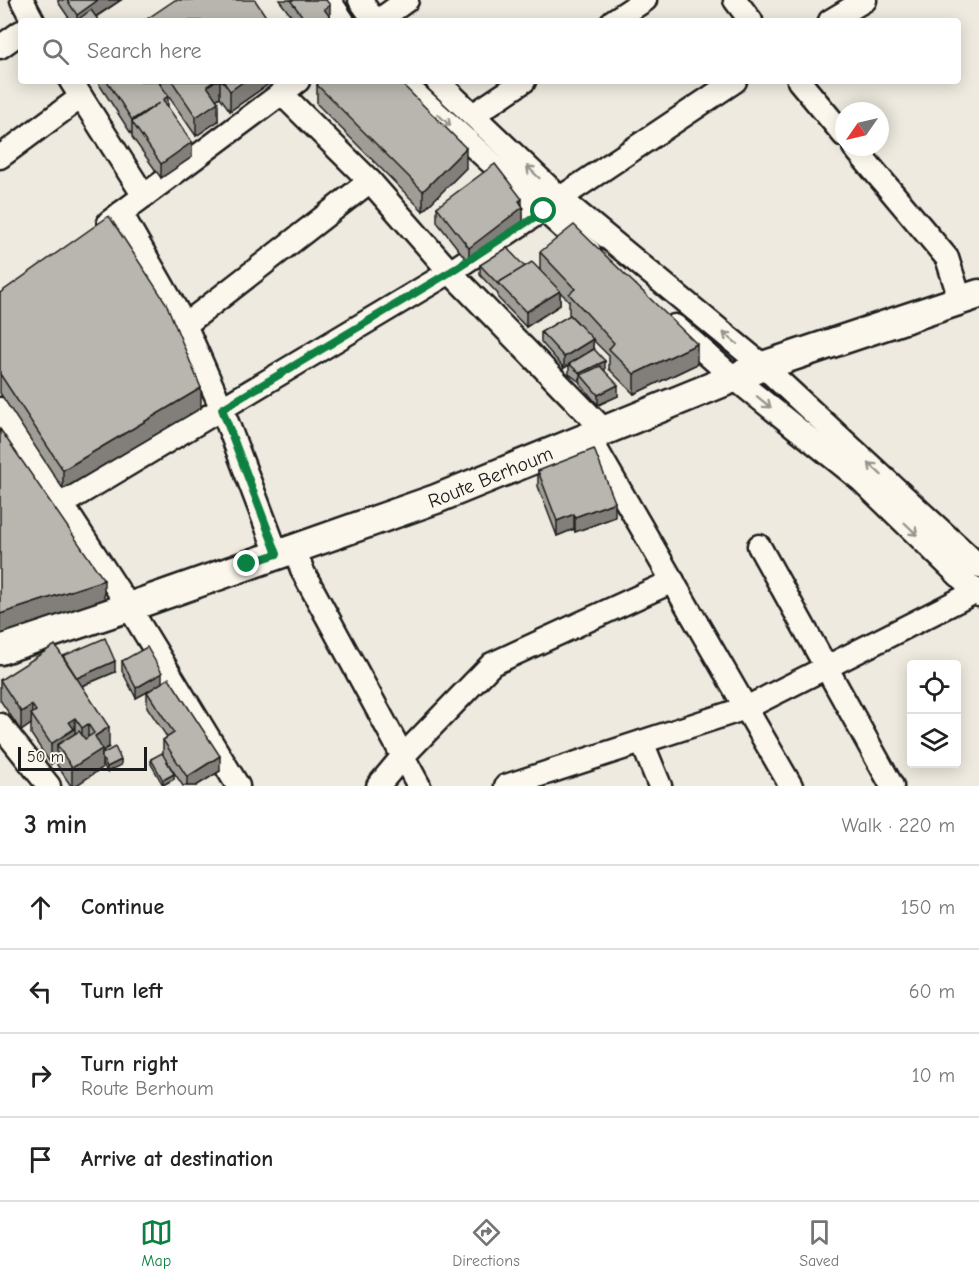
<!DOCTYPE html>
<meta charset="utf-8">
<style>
:root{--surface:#fff;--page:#f6f6f6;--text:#222;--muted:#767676;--line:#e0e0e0;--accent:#0b8043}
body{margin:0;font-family:"Comic Neue",sans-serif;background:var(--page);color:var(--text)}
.controls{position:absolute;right:18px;bottom:18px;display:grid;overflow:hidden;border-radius:6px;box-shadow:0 3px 15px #0003}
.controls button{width:54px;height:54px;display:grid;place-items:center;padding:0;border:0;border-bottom:2px solid var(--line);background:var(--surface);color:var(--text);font:30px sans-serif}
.compass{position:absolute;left:835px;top:102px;width:54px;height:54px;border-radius:50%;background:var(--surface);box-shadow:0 3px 15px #0003;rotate:236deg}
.scale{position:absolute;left:18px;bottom:15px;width:129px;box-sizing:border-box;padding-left:6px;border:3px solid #1c1c1c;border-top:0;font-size:16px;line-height:21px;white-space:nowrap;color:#1c1c1c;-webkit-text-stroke:4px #fbf7ec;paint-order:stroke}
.stop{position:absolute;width:18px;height:18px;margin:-14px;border:4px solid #0b8043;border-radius:50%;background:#fff}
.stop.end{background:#0b8043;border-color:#fff;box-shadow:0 2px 6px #0008}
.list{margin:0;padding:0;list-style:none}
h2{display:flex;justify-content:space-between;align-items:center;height:78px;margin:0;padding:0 24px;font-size:26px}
h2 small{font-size:20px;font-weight:400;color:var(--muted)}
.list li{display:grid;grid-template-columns:39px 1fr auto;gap:18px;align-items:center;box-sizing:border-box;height:84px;padding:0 24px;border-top:2px solid var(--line)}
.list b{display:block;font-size:22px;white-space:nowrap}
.list p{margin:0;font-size:20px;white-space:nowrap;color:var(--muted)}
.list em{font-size:20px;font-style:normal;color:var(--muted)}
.icon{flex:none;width:33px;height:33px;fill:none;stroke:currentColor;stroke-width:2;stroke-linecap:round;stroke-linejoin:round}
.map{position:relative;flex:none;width:979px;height:786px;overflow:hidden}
.search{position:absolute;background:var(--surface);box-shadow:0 3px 15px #0003;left:18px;right:18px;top:18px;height:66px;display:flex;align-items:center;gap:15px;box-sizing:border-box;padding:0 21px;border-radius:6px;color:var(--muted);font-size:22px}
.sheet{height:414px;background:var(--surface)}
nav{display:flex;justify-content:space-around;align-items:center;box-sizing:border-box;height:84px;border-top:2px solid var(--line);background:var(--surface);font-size:16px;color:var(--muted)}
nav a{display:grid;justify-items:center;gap:3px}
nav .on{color:var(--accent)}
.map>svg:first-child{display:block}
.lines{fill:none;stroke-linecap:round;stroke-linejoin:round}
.minor-casing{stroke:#1c1c1c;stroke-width:27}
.major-casing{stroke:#1c1c1c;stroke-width:33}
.minor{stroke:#fbf7ec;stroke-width:22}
.major{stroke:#fbf7ec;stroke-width:28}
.wall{fill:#9f9d96;stroke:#1c1c1c;stroke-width:1.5}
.shaded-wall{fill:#827f7a;stroke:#1c1c1c;stroke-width:1.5}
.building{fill:#b9b6af;stroke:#1c1c1c;stroke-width:1.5}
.oneway{stroke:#97948e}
.route{stroke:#0b8043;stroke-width:8}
.labels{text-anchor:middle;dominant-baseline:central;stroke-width:4.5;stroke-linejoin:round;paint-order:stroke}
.street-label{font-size:20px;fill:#1c1c1c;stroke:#fbf7ec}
</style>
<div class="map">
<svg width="979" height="786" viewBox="0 0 979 786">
<rect width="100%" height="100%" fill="#eeeadf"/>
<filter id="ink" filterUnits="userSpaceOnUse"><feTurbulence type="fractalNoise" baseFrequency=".0167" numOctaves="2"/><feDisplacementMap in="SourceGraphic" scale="12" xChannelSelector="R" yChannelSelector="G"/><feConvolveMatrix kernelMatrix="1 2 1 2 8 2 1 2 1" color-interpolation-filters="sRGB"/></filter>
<g filter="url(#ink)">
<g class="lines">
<defs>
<g id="minor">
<polyline points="22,0 33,21"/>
<polyline points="329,0 343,21"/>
<polyline points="360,0 375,21"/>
<polyline points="735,0 751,21"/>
<polyline points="378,21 407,0"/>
<polyline points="613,21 645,0"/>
<polyline points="830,21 865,0"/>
<polyline points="0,47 21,32"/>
<polyline points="71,81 144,196"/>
<polyline points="401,81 589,251"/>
<polyline points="437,81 561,199 763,366 979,566"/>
<polyline points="799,81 844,135"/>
<polyline points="281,93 370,181 450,272 603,429"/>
<polyline points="473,115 524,81"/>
<polyline points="854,147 947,258 960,299"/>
<polyline points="0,157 81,97"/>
<polyline points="121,213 185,325 222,409 277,554"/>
<polyline points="109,222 298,81"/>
<polyline points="185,325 370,181"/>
<polyline points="675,326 734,378 862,481 979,595"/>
<polyline points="0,409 129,607 238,786"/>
<polyline points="588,435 791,786"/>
<polyline points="62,504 450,272 735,81"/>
<polyline points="759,546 892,786"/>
<polyline points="294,548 303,572 419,786"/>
<polyline points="0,725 49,786"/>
<polyline points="642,742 660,786"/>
<polyline points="378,786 403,756 492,664 673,581"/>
<polyline points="506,786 746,708 979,590"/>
</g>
<g id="major">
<path id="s1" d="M0,650L129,607L436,499L763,366L979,294"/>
</g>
</defs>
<use href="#minor" class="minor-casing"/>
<use href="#major" class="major-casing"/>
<use href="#minor" class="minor"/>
<use href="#major" class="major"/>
</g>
<g class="wall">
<polygon points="58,0 121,0 96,17 99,21 71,21 58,2"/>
<polygon points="279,0 326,0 330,16 333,21 295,21"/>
<polygon points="97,81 158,81 168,108 192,157 161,178 132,137 132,135"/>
<polygon points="158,81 273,81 230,111 220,97 217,99 218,121 196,136"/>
<polygon points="317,85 466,168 423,211 317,104"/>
<polygon points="522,205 523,222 469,263 437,222 437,207"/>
<polygon points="540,252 697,364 634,394 609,369 609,356 593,340 593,349 618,396 598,405 581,385 581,383 569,374 569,365 564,368 541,342 541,332 580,325 569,314 569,301 560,292 560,305 526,327 498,298 498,294 480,275 480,265 525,267 540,271"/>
<polygon points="0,293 201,408 63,489 0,393"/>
<polygon points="538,471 615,517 575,532 574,529 557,536 538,486"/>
<polygon points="63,656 115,672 82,686 109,747 102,751 102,754 121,765 107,772 102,763 102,768 75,786 71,786 57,765 57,760 51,764 31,734 31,724 21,731 0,700 0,680"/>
<polygon points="122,661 162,682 220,771 196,786 183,786 165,759 174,779 163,785 151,764 151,759 163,754 163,740 167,737 147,707 147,692 136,698 122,671"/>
</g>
<g class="shaded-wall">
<polygon points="98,0 121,0 89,21 77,21 77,15"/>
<polygon points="330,5 330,20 324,9"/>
<polygon points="215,81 220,81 220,97 207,106 207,86"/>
<polygon points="244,81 273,81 230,111 230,91"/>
<polygon points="168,96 168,111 163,100"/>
<polygon points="218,102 218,121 196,136 196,117"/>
<polygon points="159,103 132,122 132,135 132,120"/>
<polygon points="192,142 192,157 161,178 161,164"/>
<polygon points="466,148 466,168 423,211 423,191"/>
<polygon points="522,199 522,209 523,207 523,222 469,263 469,248"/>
<polygon points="560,291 560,305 526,327 526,312"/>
<polygon points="593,339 593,349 564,368 564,357"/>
<polygon points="697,344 697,364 634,394 634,374"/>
<polygon points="605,361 605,371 581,375 580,384 580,373"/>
<polygon points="618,385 618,396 598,405 598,395"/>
<polygon points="201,388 201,408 63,489 63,470"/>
<polygon points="615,502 615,517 575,532 575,517"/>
<polygon points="574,514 574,529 557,536 557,521"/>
<polygon points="104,580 104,599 0,634 0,614"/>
<polygon points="115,661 115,672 72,690 72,680"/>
<polygon points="162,673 162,684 136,698 136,688"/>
<polygon points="32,705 31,724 21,731 21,712"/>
<polygon points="75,718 75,737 57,745 57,760 51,764 51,744 69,722"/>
<polygon points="88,724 88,743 82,747 82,728"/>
<polygon points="109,727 109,747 102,751 102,768 75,786 72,786 72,768 95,736"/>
<polygon points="220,756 220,771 196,786 187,786 187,777"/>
<polygon points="121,760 121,765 107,772 107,767"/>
<polygon points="174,774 174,779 163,785 163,780"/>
</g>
<g class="building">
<polygon points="67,0 98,0 77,15"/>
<polygon points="175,0 255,0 269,21 144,21"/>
<polygon points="290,0 326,0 330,5 324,9 333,21 306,21"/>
<polygon points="91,10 99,21 76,21"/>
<polygon points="107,81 158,81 168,96 163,100 192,142 161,164 132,122 159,103 132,120"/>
<polygon points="172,81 215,81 207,86 218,102 196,117"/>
<polygon points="223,81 244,81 230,91"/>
<polygon points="320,81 399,81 466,148 423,191 317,85"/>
<polygon points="495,164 522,199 519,201 523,207 469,248 437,207"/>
<polygon points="109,216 166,303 201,388 63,470 0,374 0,293"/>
<polygon points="574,225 697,344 634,374 609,349 614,343 569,294 575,289 540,252"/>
<polygon points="507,248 525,267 498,283 498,284 480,265"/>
<polygon points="532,262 560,291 526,312 498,283"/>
<polygon points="570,315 593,339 564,357 541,332"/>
<polygon points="594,349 605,361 580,373 569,364"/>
<polygon points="600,366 618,385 598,395 581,375"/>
<polygon points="0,429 104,580 0,614"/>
<polygon points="594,449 615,502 575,517 574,514 557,521 538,471"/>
<polygon points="105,638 115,661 77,678 63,656"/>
<polygon points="55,645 109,727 95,736 102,749 72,768 57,745 79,731 85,739 94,733 88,724 82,728 75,718 69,722 74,729 51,744 31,714 36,711 32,705 21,712 0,680"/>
<polygon points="147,647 162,673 136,688 122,661"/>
<polygon points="169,678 220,756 187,777 163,740 174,733 147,692"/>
<polygon points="115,747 121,760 107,767 102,758 102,754"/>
<polygon points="162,753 174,774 163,780 151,759"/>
</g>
<defs><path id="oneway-shaft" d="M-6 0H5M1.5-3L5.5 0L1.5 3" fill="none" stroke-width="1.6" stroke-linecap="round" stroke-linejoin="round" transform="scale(1.5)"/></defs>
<g class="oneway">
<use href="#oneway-shaft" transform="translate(444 120) rotate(42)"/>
<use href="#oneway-shaft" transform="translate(533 172) rotate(-136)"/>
<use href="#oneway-shaft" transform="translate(730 338) rotate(-141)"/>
<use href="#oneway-shaft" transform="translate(764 402) rotate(39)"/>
<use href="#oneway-shaft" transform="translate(875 469) rotate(-137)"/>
<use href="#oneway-shaft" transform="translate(911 529) rotate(44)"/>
</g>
</g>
<g class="lines" filter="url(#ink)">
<polyline class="route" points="247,564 277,554 222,409 450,272 544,211"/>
</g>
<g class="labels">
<g class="street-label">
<text stroke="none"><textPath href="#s1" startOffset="520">Route Berhoum</textPath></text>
</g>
</g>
</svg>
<div class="controls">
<button><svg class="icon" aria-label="locate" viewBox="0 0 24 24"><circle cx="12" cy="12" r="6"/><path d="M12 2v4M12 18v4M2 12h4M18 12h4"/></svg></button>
<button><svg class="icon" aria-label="layers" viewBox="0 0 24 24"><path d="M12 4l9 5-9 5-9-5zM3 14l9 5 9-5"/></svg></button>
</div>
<svg class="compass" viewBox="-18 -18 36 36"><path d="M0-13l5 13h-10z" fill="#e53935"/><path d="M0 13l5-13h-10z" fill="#767676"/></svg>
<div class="scale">50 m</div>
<div class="stop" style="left:544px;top:211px"></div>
<div class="stop end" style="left:247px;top:564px"></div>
<div class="search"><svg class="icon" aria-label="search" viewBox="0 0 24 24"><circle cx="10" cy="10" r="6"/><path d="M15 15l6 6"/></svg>Search here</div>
</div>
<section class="sheet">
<h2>3 min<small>Walk · 220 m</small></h2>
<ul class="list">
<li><svg class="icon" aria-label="ahead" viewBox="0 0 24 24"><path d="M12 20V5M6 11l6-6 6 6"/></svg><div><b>Continue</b></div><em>150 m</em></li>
<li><svg class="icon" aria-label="left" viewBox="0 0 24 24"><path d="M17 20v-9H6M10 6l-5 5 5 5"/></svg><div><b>Turn left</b></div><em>60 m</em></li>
<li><svg class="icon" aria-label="right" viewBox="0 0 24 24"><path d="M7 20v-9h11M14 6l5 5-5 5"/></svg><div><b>Turn right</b><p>Route Berhoum</p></div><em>10 m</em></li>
<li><svg class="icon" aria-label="arrive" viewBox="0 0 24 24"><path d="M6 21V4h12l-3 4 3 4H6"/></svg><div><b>Arrive at destination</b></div></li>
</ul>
</section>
<nav>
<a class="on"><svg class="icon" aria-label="map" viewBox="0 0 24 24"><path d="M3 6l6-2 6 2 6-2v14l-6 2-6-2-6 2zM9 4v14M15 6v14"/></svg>Map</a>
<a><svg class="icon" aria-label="directions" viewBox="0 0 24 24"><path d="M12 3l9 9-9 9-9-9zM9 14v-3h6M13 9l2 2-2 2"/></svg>Directions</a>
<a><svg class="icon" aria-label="saved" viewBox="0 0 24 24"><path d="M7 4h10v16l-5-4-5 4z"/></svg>Saved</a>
</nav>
